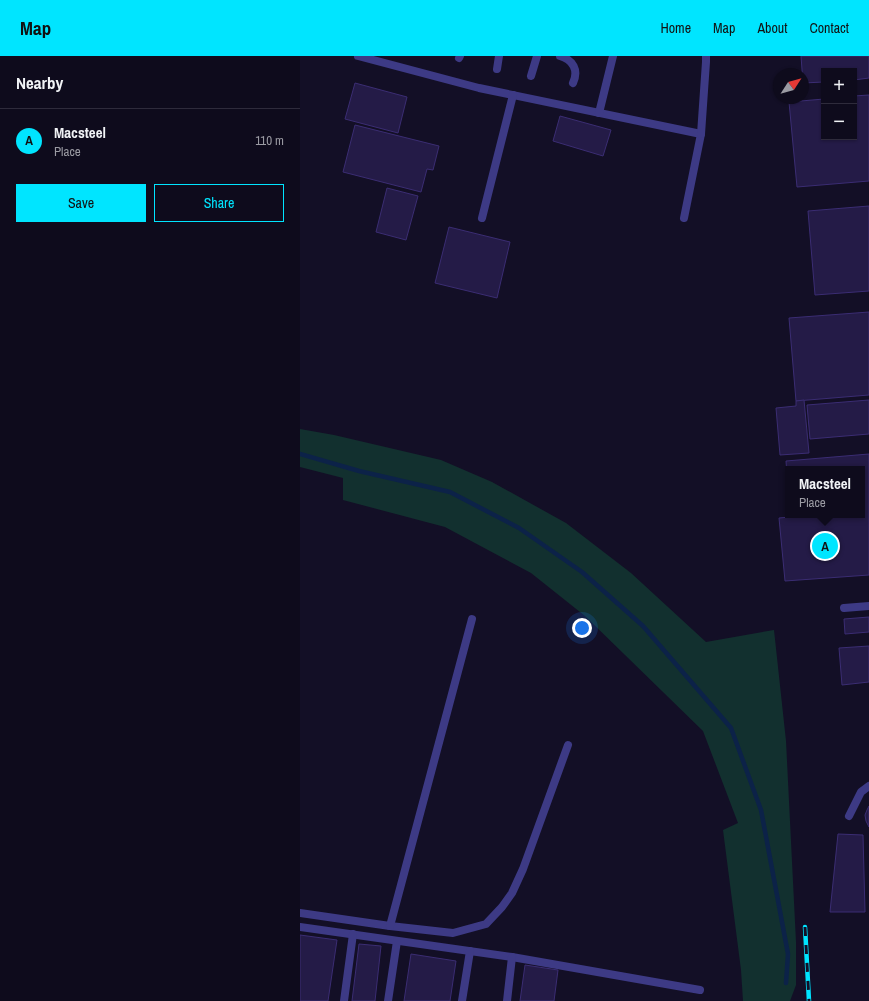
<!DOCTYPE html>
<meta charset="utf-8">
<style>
:root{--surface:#0e0b1c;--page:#171425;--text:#f1f3f6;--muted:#9b9ba3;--line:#2e2b3b;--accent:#00e5ff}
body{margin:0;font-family:"Archivo Narrow",sans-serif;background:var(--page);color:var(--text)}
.controls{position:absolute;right:12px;top:12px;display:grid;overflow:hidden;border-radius:0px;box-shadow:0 1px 3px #0004}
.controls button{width:36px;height:36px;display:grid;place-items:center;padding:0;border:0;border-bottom:1px solid var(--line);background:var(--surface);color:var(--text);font:20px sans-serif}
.compass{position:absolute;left:473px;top:12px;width:36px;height:36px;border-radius:50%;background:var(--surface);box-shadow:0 1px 3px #0004;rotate:54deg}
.you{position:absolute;left:282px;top:572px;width:14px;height:14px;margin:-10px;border:3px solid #fff;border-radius:50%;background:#1a73e8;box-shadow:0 0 0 6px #1a73e833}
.badge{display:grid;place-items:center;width:26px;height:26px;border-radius:50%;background:var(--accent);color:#111;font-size:13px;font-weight:700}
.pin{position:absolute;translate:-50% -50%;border:2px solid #fff;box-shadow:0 1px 4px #0006}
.popup{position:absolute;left:485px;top:410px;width:80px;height:52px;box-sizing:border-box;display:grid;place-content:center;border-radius:0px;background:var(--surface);filter:drop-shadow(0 1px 3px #0005);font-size:13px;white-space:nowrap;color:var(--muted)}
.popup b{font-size:15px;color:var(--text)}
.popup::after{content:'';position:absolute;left:50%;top:100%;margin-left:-8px;border:8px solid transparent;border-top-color:var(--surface)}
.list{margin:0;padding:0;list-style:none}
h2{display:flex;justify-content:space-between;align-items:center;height:52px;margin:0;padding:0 16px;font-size:17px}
h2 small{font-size:13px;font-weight:400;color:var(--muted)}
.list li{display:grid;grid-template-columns:26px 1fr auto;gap:12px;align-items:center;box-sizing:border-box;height:64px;padding:0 16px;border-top:1px solid var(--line)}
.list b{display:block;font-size:15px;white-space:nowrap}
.list p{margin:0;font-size:13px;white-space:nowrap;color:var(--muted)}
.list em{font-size:13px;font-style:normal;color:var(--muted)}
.actions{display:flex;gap:8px;padding:12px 16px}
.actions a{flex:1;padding:9px 0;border:1px solid var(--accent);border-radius:0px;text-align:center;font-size:14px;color:var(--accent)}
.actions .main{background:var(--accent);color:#111}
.map{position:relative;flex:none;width:569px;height:945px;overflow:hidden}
header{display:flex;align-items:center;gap:24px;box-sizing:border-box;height:56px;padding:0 20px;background:var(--accent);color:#111}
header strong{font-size:19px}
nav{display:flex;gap:22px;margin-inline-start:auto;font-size:14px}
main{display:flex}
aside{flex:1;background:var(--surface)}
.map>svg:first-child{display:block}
.green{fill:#12302f}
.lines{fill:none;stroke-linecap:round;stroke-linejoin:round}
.stream{stroke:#0c2248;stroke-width:4.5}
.building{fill:#241b47;stroke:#3b2d73}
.lane{stroke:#3d3a85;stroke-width:8}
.rail-casing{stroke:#00e5ff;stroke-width:4.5}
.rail{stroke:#130f26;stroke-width:3;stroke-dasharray:9;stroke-linecap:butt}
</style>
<header>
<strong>Map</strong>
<nav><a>Home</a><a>Map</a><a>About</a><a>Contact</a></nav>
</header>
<main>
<aside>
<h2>Nearby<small></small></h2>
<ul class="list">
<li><span class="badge">A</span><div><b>Macsteel</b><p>Place</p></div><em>110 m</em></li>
</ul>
<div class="actions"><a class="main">Save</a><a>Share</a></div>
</aside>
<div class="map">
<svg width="569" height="945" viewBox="0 0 569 945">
<rect width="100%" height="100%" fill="#130f26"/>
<polygon class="green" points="0,373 34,379 141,404 192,426 266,467 331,517 406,586 474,574 486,685 496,886 496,929 490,945 443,945 441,914 423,774 438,767 403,675 285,560 231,517 145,471 43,444 43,422 0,411"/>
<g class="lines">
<polyline class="stream" points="0,398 59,415 150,436 219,472 282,516 343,570 431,672 461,754 488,898 486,927"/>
</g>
<g class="building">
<polygon points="501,0 569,0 569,22 554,24 554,15 524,15 524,26 503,27"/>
<polygon points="55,27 107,41 98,77 45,63"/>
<polygon points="569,39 569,125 497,131 489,46 524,43 524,81 554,81 554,40"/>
<polygon points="260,60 311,74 303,100 253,85"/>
<polygon points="55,69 139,90 133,114 127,113 121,136 43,116"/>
<polygon points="87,132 118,140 106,184 76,176"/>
<polygon points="569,150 569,235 515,239 508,155"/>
<polygon points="149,171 210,186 197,242 135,227"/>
<polygon points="569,256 569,339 496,345 489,262"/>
<polygon points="504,344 509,397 480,399 476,352 496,350 496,345"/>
<polygon points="569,344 569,378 510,383 507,349"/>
<polygon points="569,398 569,519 485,525 479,462 490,461 490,459 562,459 562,413 488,413 488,433 486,405"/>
<polygon points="569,561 569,576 545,578 544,563"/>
<polygon points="569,590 569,626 542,629 539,592"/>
<polygon points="569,750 569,771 566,765 565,759 567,754"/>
<polygon points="538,778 563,779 565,856 530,856"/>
<polygon points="0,879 37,884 28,945 0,945"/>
<polygon points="59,888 81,890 75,945 52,945"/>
<polygon points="111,898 156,905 150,945 104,945"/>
<polygon points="225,909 258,914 254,945 220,945"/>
</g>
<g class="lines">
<g class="lane">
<polyline points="58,0 179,32 401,78 384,162"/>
<path d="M260,0C273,4 279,14 273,27"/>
<polyline points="159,2 160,0"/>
<polyline points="197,13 199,0"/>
<polyline points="231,20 237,0"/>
<polyline points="299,57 313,0"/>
<polyline points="401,78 406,6 406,0"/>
<polyline points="182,162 213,39"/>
<polyline points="544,552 569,550"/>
<polyline points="549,760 561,736 569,730"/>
<polyline points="0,857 90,870 153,877 186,868 202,851 212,837 223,813 268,689"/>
<polyline points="90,870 172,563"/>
<polyline points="0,871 212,901 400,934"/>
<polyline points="44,945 53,878"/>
<polyline points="88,945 97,885"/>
<polyline points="162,945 170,895"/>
<polyline points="207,945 212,901"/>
</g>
<defs>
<polyline id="rail" points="505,871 509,945"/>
</defs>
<use href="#rail" class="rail-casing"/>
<use href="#rail" class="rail"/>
</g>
</svg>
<div class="controls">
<button>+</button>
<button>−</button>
</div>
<svg class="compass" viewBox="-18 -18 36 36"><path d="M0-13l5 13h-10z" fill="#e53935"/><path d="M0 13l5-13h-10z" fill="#9b9ba3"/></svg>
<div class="you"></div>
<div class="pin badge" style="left:525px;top:490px">A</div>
<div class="popup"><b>Macsteel</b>Place</div>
</div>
</main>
